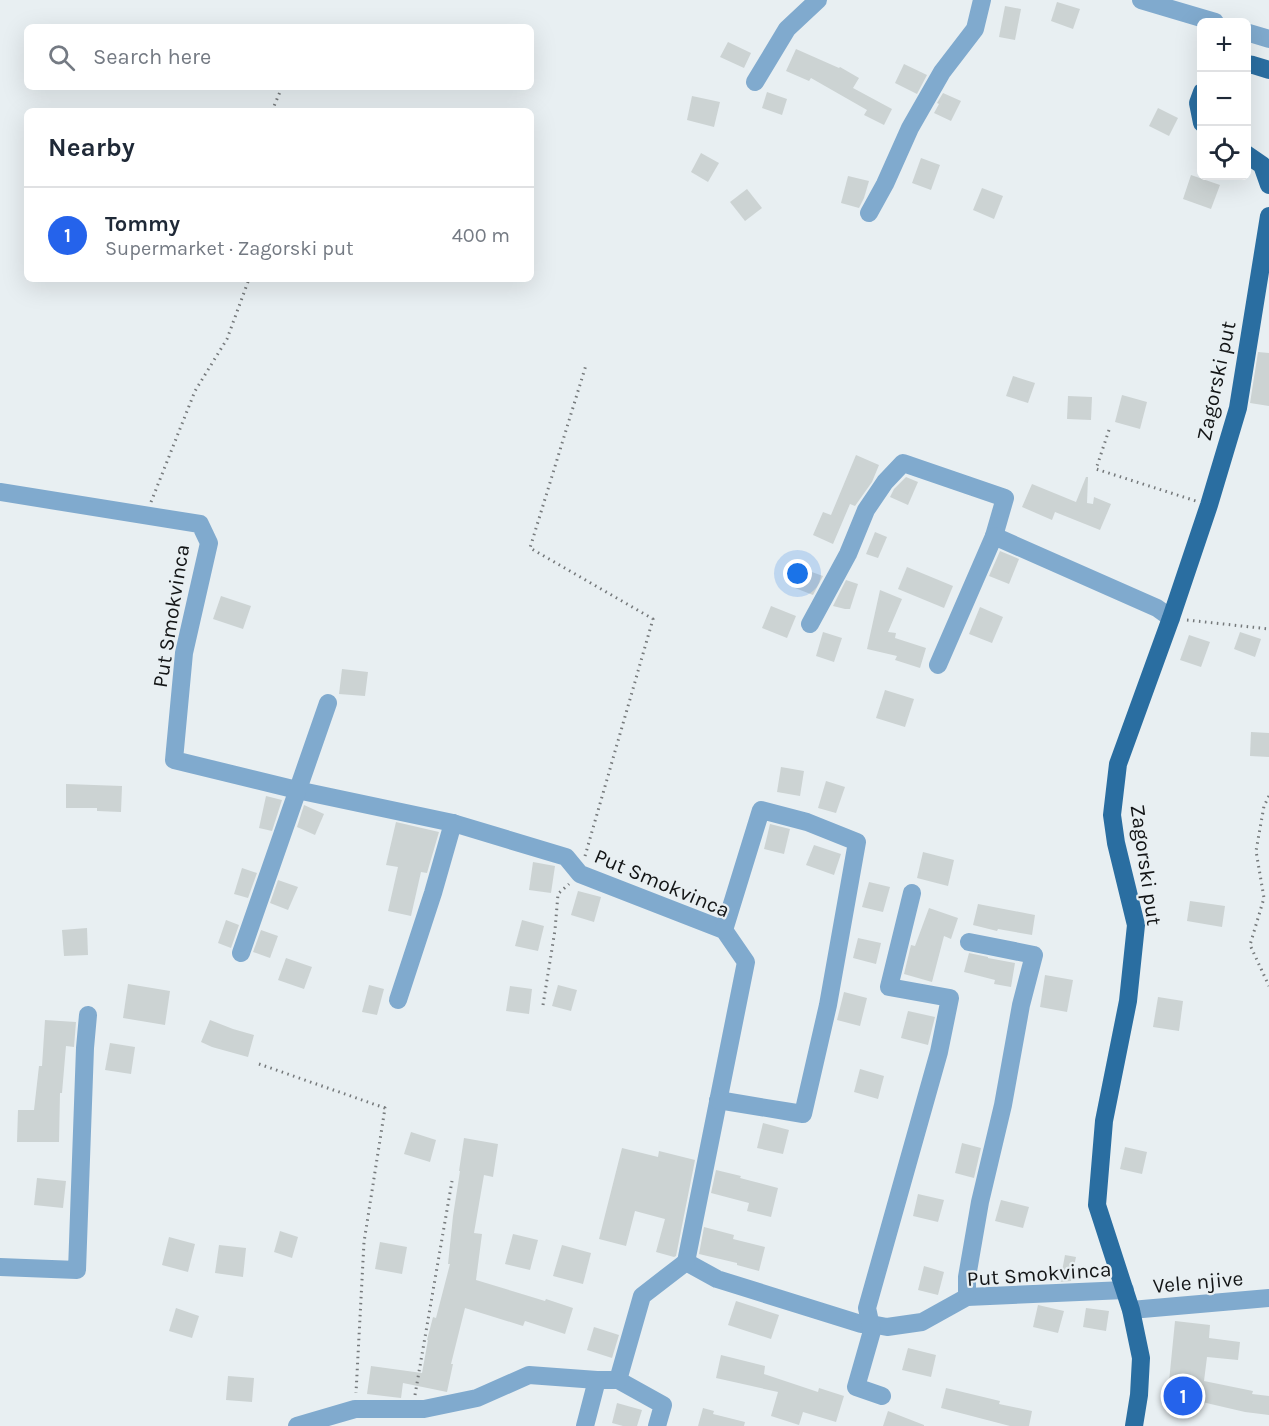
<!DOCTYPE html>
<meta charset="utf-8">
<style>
:root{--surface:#fff;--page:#f6f6f7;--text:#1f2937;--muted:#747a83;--line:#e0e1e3;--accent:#2563eb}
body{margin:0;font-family:Karla,sans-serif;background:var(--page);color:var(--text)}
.controls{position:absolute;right:18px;top:18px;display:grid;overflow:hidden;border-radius:9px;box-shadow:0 6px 24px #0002}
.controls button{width:54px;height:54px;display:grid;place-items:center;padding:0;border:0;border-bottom:2px solid var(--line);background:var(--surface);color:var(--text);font:30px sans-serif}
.you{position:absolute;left:798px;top:574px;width:21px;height:21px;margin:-15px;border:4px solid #fff;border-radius:50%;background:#1a73e8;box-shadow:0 0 0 9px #1a73e833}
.badge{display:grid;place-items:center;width:39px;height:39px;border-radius:50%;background:var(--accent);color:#fff;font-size:20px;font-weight:700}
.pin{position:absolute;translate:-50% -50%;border:3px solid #fff;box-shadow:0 2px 6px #0006}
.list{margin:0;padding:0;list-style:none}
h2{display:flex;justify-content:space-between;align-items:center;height:78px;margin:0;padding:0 24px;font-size:26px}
h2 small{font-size:20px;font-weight:400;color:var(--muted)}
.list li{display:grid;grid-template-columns:39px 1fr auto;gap:18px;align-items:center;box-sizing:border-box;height:96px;padding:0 24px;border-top:2px solid var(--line)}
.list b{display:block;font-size:22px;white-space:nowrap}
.list p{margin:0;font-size:20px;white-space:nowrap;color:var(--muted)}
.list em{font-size:20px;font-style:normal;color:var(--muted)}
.icon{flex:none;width:33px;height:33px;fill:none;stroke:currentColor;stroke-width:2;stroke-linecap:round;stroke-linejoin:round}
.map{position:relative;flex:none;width:1269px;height:1426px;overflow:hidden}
.search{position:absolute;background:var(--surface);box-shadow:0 6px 24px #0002;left:24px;top:24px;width:510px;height:66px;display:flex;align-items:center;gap:15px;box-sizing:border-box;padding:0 21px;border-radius:9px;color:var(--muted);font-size:22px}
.panel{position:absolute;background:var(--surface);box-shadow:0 6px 24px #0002;left:24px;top:108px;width:510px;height:174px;border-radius:9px}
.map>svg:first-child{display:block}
.building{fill:#ccd3d3}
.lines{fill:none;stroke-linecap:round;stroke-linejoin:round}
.path{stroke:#75797b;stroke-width:3;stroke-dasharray:1.5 4.5;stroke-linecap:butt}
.minor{stroke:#80aace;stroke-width:18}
.major{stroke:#2a6ea1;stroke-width:18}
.labels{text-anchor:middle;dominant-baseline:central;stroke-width:4.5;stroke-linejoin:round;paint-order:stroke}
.street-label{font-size:21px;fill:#131516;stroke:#e8eff2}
</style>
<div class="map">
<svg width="1269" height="1426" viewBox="0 0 1269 1426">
<rect width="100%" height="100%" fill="#e8eff2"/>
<g class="building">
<polygon points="1057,2 1080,9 1073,29 1051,21"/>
<polygon points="1005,6 1021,9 1015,40 999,37"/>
<polygon points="728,42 751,53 744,68 720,57"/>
<polygon points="796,49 839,68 840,67 859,78 853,88 892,109 884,125 864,115 867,110 811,78 809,81 786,71"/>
<polygon points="904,64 927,75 917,94 895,83"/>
<polygon points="767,92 787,99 782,115 762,108"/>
<polygon points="943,93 961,101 951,121 934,113 939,104 937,103"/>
<polygon points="692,96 720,102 714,127 687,120"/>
<polygon points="1158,108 1178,118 1169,136 1149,126"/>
<polygon points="701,153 719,163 708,182 691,172"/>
<polygon points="921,158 940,165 931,190 912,183"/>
<polygon points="1191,175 1220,185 1211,209 1183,199"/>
<polygon points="848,176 869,181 864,198 859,208 841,203"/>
<polygon points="982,188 1003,196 994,219 973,210"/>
<polygon points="747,189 762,208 745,221 730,202"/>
<polygon points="1258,352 1269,353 1269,406 1250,403"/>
<polygon points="1013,376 1035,383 1028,403 1006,396"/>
<polygon points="1122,395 1147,402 1140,429 1115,422"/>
<polygon points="1068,396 1092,397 1091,420 1067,419"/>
<polygon points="856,455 879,465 872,482 855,506 850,504 833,544 813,535 823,512 831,515"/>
<polygon points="906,477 918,482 908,505 890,497 894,489"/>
<polygon points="1086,477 1088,477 1087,503 1093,504 1094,497 1111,504 1100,530 1055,512 1052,520 1022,507 1032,484 1076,502"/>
<polygon points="875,532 887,537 878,558 866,554"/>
<polygon points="1000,551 1019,559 1009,584 989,576"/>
<polygon points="798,567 823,576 813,595 790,586"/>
<polygon points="907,567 953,586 944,608 898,589"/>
<polygon points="846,580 858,584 850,609 845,609 833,606"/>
<polygon points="880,590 902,599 888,632 896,633 895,638 926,648 920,668 895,660 897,656 867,649"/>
<polygon points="221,596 251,606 243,629 213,619"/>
<polygon points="771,606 796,616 787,638 762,628"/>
<polygon points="980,607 1003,617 992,643 969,634"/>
<polygon points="823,632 842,638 834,662 816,656"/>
<polygon points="1240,632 1261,639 1255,657 1234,649"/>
<polygon points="1189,635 1210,642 1201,667 1180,660"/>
<polygon points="342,669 368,672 365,696 339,694"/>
<polygon points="885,690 914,699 905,727 876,718"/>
<polygon points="1251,732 1269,733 1269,757 1250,756"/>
<polygon points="781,767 804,771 800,796 777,792"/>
<polygon points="826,781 845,787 836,813 818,808"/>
<polygon points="66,784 122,786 121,812 97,811 97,808 66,808"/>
<polygon points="266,796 282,800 272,831 259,828"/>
<polygon points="304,805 324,814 315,835 297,827"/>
<polygon points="396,822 439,832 427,873 421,872 411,916 388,911 398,867 386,865"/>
<polygon points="770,824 790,829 784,854 764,849"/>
<polygon points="814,845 841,854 834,875 806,865"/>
<polygon points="923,852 954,860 948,886 917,878"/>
<polygon points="533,862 555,866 551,893 529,890"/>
<polygon points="242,868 257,873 248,898 234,894"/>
<polygon points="278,880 298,887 288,910 270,903"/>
<polygon points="869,882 890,887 883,912 862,907"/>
<polygon points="578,891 601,897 594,922 571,915"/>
<polygon points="1190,901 1225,906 1222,927 1187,921"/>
<polygon points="978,904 1035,915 1032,935 998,929 997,931 973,925"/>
<polygon points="929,908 958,918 951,939 944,936 932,982 904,974 911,945 915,946"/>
<polygon points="226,920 239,925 231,948 218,943"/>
<polygon points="522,920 544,926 538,951 515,946"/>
<polygon points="87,928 88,955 64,956 62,930"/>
<polygon points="261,930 278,936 270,958 253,952"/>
<polygon points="858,938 881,943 876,964 853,958"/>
<polygon points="969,953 988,957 988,958 1015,963 1011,987 994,984 995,980 964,972"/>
<polygon points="286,958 312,967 304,989 278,980"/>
<polygon points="1045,975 1073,980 1067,1012 1040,1007"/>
<polygon points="128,984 170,991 165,1025 123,1018"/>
<polygon points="369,985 384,989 377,1015 362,1012"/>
<polygon points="558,985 577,990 571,1011 552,1006"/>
<polygon points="510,986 532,989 529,1014 506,1011"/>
<polygon points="844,992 867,998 860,1026 837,1020"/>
<polygon points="1158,997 1183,1001 1179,1031 1153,1027"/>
<polygon points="908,1011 935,1017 928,1045 901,1038"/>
<polygon points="45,1020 76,1022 74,1047 66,1046 62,1093 60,1093 59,1142 17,1142 18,1110 34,1110 39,1066 42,1066"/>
<polygon points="210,1020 233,1029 254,1035 248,1057 212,1047 201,1042"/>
<polygon points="110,1043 135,1047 131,1074 105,1070"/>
<polygon points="860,1069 884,1076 878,1099 854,1092"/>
<polygon points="763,1123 789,1130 783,1154 757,1148"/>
<polygon points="411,1132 436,1140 430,1162 404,1154"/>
<polygon points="464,1138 498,1144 493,1177 484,1175 474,1233 482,1234 476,1280 545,1301 546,1299 573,1308 565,1334 525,1321 523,1326 465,1308 451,1364 453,1364 447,1392 403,1383 401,1398 367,1394 371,1366 422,1373 428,1340 427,1340 433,1317 436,1318 450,1264 448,1264 453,1216 460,1171 459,1171"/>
<polygon points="962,1143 981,1148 974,1178 955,1173"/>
<polygon points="1125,1147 1147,1152 1142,1174 1120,1169"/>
<polygon points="622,1148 658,1157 659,1151 695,1160 676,1256 674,1257 656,1252 665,1219 635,1211 626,1246 599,1239"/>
<polygon points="716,1170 741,1176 740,1178 778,1188 771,1217 747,1211 749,1203 711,1193"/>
<polygon points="37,1178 66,1181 63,1208 34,1205"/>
<polygon points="918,1194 944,1200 938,1222 913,1216"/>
<polygon points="1001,1200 1029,1207 1023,1228 995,1221"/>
<polygon points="704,1227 734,1235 733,1239 765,1247 759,1271 737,1265 737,1263 699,1254"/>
<polygon points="280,1231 298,1237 292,1258 274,1252"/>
<polygon points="513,1234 538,1240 530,1270 505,1264"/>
<polygon points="169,1237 195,1244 188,1272 162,1265"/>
<polygon points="380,1242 407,1247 402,1274 375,1269"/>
<polygon points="219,1245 246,1248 243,1277 215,1273"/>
<polygon points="562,1245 591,1253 583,1284 553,1276"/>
<polygon points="1065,1255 1076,1257 1071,1281 1060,1282"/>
<polygon points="924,1266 944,1272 938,1295 918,1290"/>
<polygon points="736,1301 779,1315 771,1339 728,1325"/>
<polygon points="1038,1305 1064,1311 1058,1333 1033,1327"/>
<polygon points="176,1308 199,1316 192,1338 169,1331"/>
<polygon points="1086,1308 1109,1311 1106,1331 1083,1327"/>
<polygon points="1175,1321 1210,1325 1209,1338 1240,1342 1238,1360 1207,1357 1204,1381 1253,1391 1252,1394 1269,1396 1269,1415 1245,1412 1202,1402 1202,1405 1167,1402"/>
<polygon points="594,1327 619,1335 612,1358 587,1350"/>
<polygon points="908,1348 936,1355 931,1377 902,1370"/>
<polygon points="721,1355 765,1366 764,1374 818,1392 819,1388 844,1396 836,1422 803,1412 799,1425 771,1416 778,1392 716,1378"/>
<polygon points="228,1376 254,1378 252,1402 226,1400"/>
<polygon points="946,1388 1000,1401 999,1404 1032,1411 1029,1426 1010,1426 941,1408"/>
<polygon points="617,1403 642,1410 637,1426 623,1426 612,1423"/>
<polygon points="703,1408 714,1411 713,1414 745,1422 744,1426 698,1426"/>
<polygon points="888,1411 924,1425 924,1426 883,1426"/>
</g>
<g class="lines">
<g class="path">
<polyline points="272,111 282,87"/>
<polyline points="1109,430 1096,469 1196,501"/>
<polyline points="151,502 195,391 227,339 249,279"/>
<polyline points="1187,620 1269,629"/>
<polyline points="1269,796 1264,806 1256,851 1264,898 1250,945 1269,986"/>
<polyline points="585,856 653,619 530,548 586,365"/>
<polyline points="543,1005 555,930 558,894 569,884"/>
<polyline points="259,1064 385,1108 364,1242 356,1393"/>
<polyline points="415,1395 452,1181"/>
</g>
<g class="minor">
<polyline points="1141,0 1215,22"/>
<polyline points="1246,32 1269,39"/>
<polyline points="755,82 787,29 818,0"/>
<polyline points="869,213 885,184 910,128 942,72 975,29 982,0"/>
<polyline points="0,492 200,524 209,543 184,653 174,760 297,790 453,823 566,857 580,874 724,930 746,962 686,1262"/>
<polyline points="810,624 848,554 866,510 885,482 903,463 1005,498 994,536"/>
<polyline points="938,665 994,536 1157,608 1171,618"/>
<polyline points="241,953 328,703"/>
<polyline points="398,1000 433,893 453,823"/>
<polyline points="718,1100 803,1114 828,1005 857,842 807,822 761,810 724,930"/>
<polyline points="686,1262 717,1279 861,1324 871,1324 887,1327 922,1322 967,1297 1125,1290"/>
<polyline points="0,1267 77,1270 85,1048 88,1015"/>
<polyline points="967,1297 967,1277 980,1202 1003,1105 1021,1005 1034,955 969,942"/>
<polyline points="1131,1310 1269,1298"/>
<polyline points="618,1380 663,1405 657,1426"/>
<polyline points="882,1396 856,1387 872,1331 867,1308 939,1052 950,998 889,987 912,893"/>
<polyline points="297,1426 355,1409 424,1409 477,1398 529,1375 597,1380 618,1380 642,1296 686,1262"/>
<polyline points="585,1426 597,1380"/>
</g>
<g class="major">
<polyline points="1246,64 1253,65 1269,70"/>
<polyline points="1202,92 1198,103 1202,123"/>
<polyline points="1246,154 1262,165 1269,185"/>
<polyline points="1134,1426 1139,1395 1141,1358 1131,1310 1097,1205 1104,1121 1128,1001 1136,925 1116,843 1112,815 1118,764 1171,618 1209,505 1238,408 1269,216"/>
</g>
</g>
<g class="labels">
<g class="street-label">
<text transform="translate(1216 381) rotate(-78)">Zagorski put</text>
<text transform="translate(171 616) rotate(-81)">Put Smokvinca</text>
<text transform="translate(1146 865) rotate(82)">Zagorski put</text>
<text transform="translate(662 883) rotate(23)">Put Smokvinca</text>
<text transform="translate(1039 1274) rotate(-4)">Put Smokvinca</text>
<text transform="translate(1198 1282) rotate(-5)">Vele njive</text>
</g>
</g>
</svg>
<div class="controls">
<button>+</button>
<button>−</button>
<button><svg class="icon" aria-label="locate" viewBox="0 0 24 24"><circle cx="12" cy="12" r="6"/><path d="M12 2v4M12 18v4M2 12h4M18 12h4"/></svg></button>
</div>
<div class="you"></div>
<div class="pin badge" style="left:1183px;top:1396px">1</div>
<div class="search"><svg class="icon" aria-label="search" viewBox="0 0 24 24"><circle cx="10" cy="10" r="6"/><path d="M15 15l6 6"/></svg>Search here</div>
<section class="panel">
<h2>Nearby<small></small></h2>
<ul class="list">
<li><span class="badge">1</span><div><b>Tommy</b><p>Supermarket · Zagorski put</p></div><em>400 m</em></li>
</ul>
</section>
</div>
